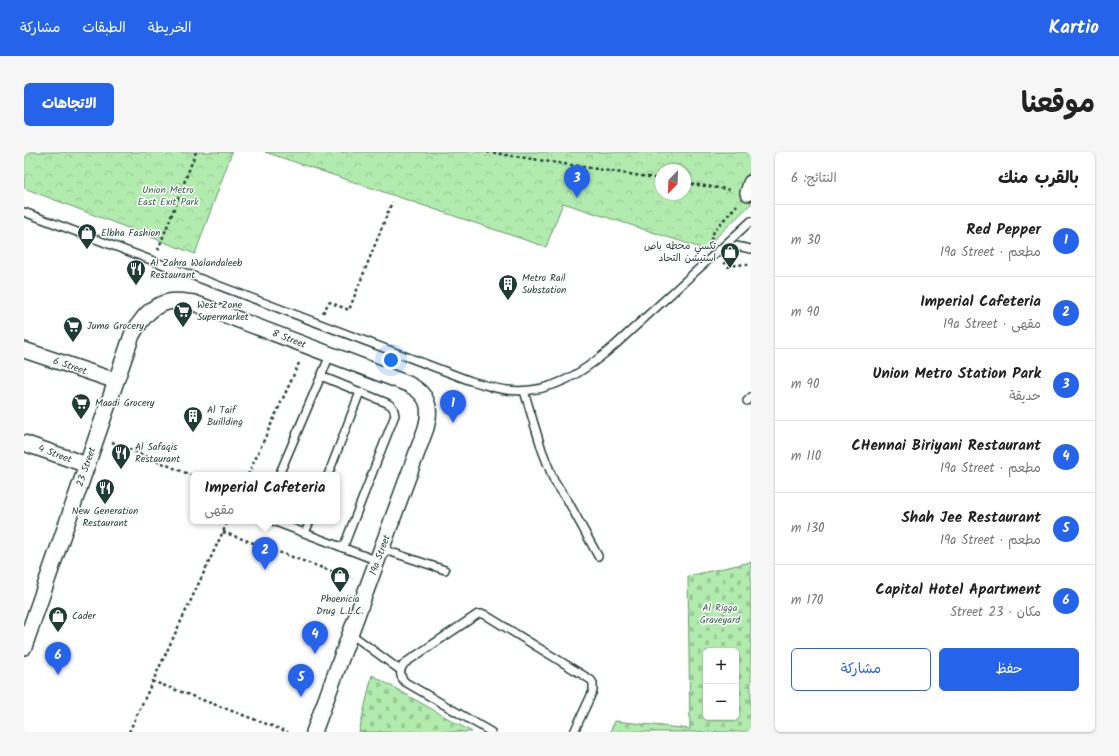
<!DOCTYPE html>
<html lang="ar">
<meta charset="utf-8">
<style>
:root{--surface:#fff;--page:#f6f6f6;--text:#222;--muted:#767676;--line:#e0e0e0;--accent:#2563eb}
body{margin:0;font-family:Kalam,"Playpen Sans Arabic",sans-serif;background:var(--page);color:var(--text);direction:rtl}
.controls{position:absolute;right:12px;bottom:12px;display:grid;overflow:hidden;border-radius:6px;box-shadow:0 1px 3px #0004}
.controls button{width:36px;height:36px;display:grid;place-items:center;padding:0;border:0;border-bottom:1px solid var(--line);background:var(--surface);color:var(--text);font:20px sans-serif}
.compass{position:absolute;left:631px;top:12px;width:36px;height:36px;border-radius:50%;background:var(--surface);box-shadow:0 1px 3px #0004;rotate:203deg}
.you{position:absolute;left:367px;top:208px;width:14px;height:14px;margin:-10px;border:3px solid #fff;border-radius:50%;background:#1a73e8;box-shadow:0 0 0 6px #1a73e833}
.badge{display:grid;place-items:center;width:26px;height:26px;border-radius:50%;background:var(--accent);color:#fff;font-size:13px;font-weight:700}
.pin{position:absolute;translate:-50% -33px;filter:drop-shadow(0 1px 2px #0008)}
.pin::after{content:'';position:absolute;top:21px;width:14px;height:12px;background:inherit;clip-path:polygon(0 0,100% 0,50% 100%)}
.popup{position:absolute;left:166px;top:320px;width:150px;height:52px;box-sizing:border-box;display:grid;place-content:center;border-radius:6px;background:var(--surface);filter:drop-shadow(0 1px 3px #0005);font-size:13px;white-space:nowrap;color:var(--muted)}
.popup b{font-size:15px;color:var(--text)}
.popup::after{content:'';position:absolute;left:50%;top:100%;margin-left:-8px;border:8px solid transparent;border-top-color:var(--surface)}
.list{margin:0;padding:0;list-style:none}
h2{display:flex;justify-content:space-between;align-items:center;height:52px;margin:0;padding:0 16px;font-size:17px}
h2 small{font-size:13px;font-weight:400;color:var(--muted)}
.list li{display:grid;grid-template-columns:26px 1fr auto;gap:12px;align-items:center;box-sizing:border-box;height:72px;padding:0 16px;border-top:1px solid var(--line)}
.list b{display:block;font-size:15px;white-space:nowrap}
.list p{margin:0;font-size:13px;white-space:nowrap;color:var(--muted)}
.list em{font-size:13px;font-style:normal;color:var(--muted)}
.actions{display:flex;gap:8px;padding:12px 16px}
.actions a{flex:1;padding:9px 0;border:1px solid var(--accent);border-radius:6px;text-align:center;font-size:14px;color:var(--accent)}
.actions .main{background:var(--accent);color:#fff}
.map{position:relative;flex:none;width:727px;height:580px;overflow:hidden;direction:ltr;border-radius:6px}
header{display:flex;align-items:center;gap:24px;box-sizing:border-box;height:56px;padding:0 20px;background:var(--accent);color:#fff}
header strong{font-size:19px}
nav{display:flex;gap:22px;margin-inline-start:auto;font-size:14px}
.intro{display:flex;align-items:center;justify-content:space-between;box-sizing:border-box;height:96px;padding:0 24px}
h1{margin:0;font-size:28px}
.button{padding:10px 18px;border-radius:6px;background:var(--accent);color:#fff;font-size:14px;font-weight:700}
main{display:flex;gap:24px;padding:0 24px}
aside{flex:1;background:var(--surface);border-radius:6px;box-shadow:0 1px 3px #0004}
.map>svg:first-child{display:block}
.cemetery{fill:url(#cemetery-stones);stroke:#689471;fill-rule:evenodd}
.park{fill:url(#park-crowns);stroke:#689471;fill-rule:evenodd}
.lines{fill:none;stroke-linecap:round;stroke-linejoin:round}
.lane-casing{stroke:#1f3d34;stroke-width:10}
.street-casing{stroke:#1f3d34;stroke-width:18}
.path{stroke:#1f3d34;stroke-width:2.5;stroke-dasharray:3 3;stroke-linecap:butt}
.lane{stroke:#fff;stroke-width:7}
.street{stroke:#fff;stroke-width:15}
.labels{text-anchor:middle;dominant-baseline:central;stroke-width:3;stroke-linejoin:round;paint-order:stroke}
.park-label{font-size:10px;fill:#3c604c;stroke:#fff}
.poi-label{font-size:10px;fill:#1f3d34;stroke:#fff;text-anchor:start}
.street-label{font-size:10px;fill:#1f3d34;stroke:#fff}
</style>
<header>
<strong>Kartio</strong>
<nav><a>الخريطة</a><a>الطبقات</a><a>مشاركة</a></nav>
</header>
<div class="intro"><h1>موقعنا</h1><a class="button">الاتجاهات</a></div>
<main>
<aside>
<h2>بالقرب منك<small>النتائج: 6</small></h2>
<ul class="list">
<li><span class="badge">1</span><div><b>Red Pepper</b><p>مطعم · 19a Street</p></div><em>30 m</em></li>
<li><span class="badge">2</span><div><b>Imperial Cafeteria</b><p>مقهى · 19a Street</p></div><em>90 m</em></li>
<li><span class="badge">3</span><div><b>Union Metro Station Park</b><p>حديقة</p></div><em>90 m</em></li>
<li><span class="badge">4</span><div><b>CHennai Biriyani Restaurant</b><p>مطعم · 19a Street</p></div><em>110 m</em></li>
<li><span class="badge">5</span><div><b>Shah Jee Restaurant</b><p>مطعم · 19a Street</p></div><em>130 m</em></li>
<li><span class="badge">6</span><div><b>Capital Hotel Apartment</b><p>مكان · 23 Street</p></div><em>170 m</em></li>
</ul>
<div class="actions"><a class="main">حفظ</a><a>مشاركة</a></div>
</aside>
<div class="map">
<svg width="727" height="580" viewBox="0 0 727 580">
<defs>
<pattern id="cemetery-stones" width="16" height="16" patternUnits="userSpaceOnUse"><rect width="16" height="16" fill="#b2ebae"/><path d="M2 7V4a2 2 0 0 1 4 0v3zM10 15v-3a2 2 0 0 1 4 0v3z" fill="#99ca96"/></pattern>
<pattern id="park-crowns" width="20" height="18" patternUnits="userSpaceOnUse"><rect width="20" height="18" fill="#b2ebae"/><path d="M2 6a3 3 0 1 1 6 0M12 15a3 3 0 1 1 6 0" fill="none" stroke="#99ca96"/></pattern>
</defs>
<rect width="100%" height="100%" fill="#fff"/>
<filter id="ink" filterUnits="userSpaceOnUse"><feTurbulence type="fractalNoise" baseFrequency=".025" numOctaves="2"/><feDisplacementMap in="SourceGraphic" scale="8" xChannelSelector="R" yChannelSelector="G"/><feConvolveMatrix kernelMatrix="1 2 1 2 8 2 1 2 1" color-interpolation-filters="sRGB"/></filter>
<g filter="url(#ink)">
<g class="cemetery">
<path d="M727,410V580H586L591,569L666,577L664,424ZM682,499H712V565H682Z"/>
<polygon points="348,523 448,580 335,580"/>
</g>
<g class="park">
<polygon points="0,0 208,0 171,102 0,36"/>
<path d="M241,0H727V52L680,97L539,51L522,95ZM637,18H661V42H637Z"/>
</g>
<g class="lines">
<defs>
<g id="lane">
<path d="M0,60L447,229C459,232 471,237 483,238C527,243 558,221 590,194L727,69"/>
<polyline points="700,94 712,94 727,97"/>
<path d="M297,224L363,251C369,254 370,257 371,263L319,396"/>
<polyline points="500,239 518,298 530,329 544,349 574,404"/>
<polyline points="723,249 727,245"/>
<polyline points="255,323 306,203"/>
<polyline points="304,323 336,240"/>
<polyline points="249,369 354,409"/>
<polyline points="281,381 286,369"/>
<polyline points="358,397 421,418"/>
<polyline points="327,482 376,518"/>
<path d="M467,580L381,530C375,524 375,517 381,511L454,462H460L463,464L567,528L569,531V539L550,580"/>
</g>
<g id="street">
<polyline points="724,41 727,31"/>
<polyline points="0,198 92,229"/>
<polyline points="0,291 63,313"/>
<path d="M0,495L108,183C117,168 126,154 144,150C153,148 162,150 170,151L384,232C404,242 408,255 402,276L290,580"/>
</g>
</defs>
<use href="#lane" class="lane-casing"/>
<use href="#street" class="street-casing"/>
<g class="path">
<polyline points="463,0 637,27"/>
<polyline points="661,31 708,38"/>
<polyline points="687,88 690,79 713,53"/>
<polyline points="134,98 172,0"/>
<path d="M700,110L704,115C712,113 719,111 727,114"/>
<polyline points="299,161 305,150 325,158 368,50"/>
<polyline points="88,290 169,324"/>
<polyline points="224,323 276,209"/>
<polyline points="199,380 329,427"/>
<polyline points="128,529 264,580"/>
<polyline points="105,580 204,369"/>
</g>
<use href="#lane" class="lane"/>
<use href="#street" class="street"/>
</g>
</g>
<defs>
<symbol id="shop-pin" viewBox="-11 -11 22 30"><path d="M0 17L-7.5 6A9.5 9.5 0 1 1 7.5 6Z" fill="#1f3d34" stroke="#fff"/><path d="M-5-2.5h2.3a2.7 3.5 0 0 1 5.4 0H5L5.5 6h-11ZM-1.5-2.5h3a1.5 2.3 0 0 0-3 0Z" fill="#fff"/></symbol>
<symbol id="restaurant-pin" viewBox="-11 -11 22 30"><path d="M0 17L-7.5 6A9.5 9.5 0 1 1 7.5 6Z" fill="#1f3d34" stroke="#fff"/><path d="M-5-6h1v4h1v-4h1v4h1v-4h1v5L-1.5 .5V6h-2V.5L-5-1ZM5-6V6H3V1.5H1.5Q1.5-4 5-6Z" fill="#fff"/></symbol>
<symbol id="building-pin" viewBox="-11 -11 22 30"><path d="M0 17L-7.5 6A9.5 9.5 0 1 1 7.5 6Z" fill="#1f3d34" stroke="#fff"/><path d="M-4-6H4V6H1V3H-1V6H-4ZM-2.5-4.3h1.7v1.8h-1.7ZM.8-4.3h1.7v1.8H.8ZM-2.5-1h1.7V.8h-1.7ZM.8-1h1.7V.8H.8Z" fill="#fff"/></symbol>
<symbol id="supermarket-pin" viewBox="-11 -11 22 30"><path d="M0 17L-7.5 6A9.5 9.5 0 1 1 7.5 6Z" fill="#1f3d34" stroke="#fff"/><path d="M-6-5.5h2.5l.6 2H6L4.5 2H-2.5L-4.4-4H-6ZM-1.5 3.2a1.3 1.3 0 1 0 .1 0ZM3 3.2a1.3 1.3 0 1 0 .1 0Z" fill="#fff"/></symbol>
</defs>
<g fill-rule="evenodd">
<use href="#shop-pin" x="52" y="70" width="22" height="30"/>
<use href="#shop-pin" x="695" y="89" width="22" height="30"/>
<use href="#restaurant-pin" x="101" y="106" width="22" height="30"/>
<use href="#building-pin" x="473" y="121" width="22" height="30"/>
<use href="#supermarket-pin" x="148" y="148" width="22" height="30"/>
<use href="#supermarket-pin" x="38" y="163" width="22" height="30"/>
<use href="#supermarket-pin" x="46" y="240" width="22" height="30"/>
<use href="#building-pin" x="158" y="253" width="22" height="30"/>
<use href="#restaurant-pin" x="86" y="290" width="22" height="30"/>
<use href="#restaurant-pin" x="70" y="325" width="22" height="30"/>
<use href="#shop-pin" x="305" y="413" width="22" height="30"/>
<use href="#shop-pin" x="23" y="453" width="22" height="30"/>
</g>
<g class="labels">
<g class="park-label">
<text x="144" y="38">Union Metro<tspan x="144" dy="12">East Exit Park</tspan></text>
<text x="696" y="456">Al Rigga<tspan x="696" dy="12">Graveyard</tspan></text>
</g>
<g class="poi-label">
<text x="77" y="81">Elbha Fashion</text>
<text x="692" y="94" text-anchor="end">تكسي محطه باص<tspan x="692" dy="12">استيشن التحاد</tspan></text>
<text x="126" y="111">Al Zahra Walandaleeb<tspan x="126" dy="12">Restaurant</tspan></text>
<text x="498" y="126">Metro Rail<tspan x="498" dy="12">Substation</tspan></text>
<text x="173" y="153">West Zone<tspan x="173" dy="12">Supermarket</tspan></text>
<text x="63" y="174">Juma Grocery</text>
<text x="71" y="251">Maadi Grocery</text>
<text x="183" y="258">Al Taif<tspan x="183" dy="12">Buillding</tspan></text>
<text x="111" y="295">Al Safaqis<tspan x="111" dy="12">Restaurant</tspan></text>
<text x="81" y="359" text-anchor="middle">New Generation<tspan x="81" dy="12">Restaurant</tspan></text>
<text x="316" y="447" text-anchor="middle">Phoenicia<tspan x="316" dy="12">Drug L.L.C.</tspan></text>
<text x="48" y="464">Cader</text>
</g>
<g class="street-label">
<text transform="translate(265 187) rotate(21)">8 Street</text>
<text transform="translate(46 214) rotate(19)">6 Street</text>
<text transform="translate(31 302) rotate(20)">4 Street</text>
<text transform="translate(62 315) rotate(-71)">23 Street</text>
<text transform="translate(356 403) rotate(-70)">19a Street</text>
</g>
</g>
</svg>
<div class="controls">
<button>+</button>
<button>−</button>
</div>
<svg class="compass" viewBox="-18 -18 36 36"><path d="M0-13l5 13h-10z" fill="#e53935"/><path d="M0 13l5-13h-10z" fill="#767676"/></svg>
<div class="you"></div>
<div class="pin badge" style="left:429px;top:271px">1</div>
<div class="pin badge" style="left:241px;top:418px">2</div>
<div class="popup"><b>Imperial Cafeteria</b>مقهى</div>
<div class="pin badge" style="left:553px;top:46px">3</div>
<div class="pin badge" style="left:291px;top:502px">4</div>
<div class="pin badge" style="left:277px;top:545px">5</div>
<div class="pin badge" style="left:34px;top:523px">6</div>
</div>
</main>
